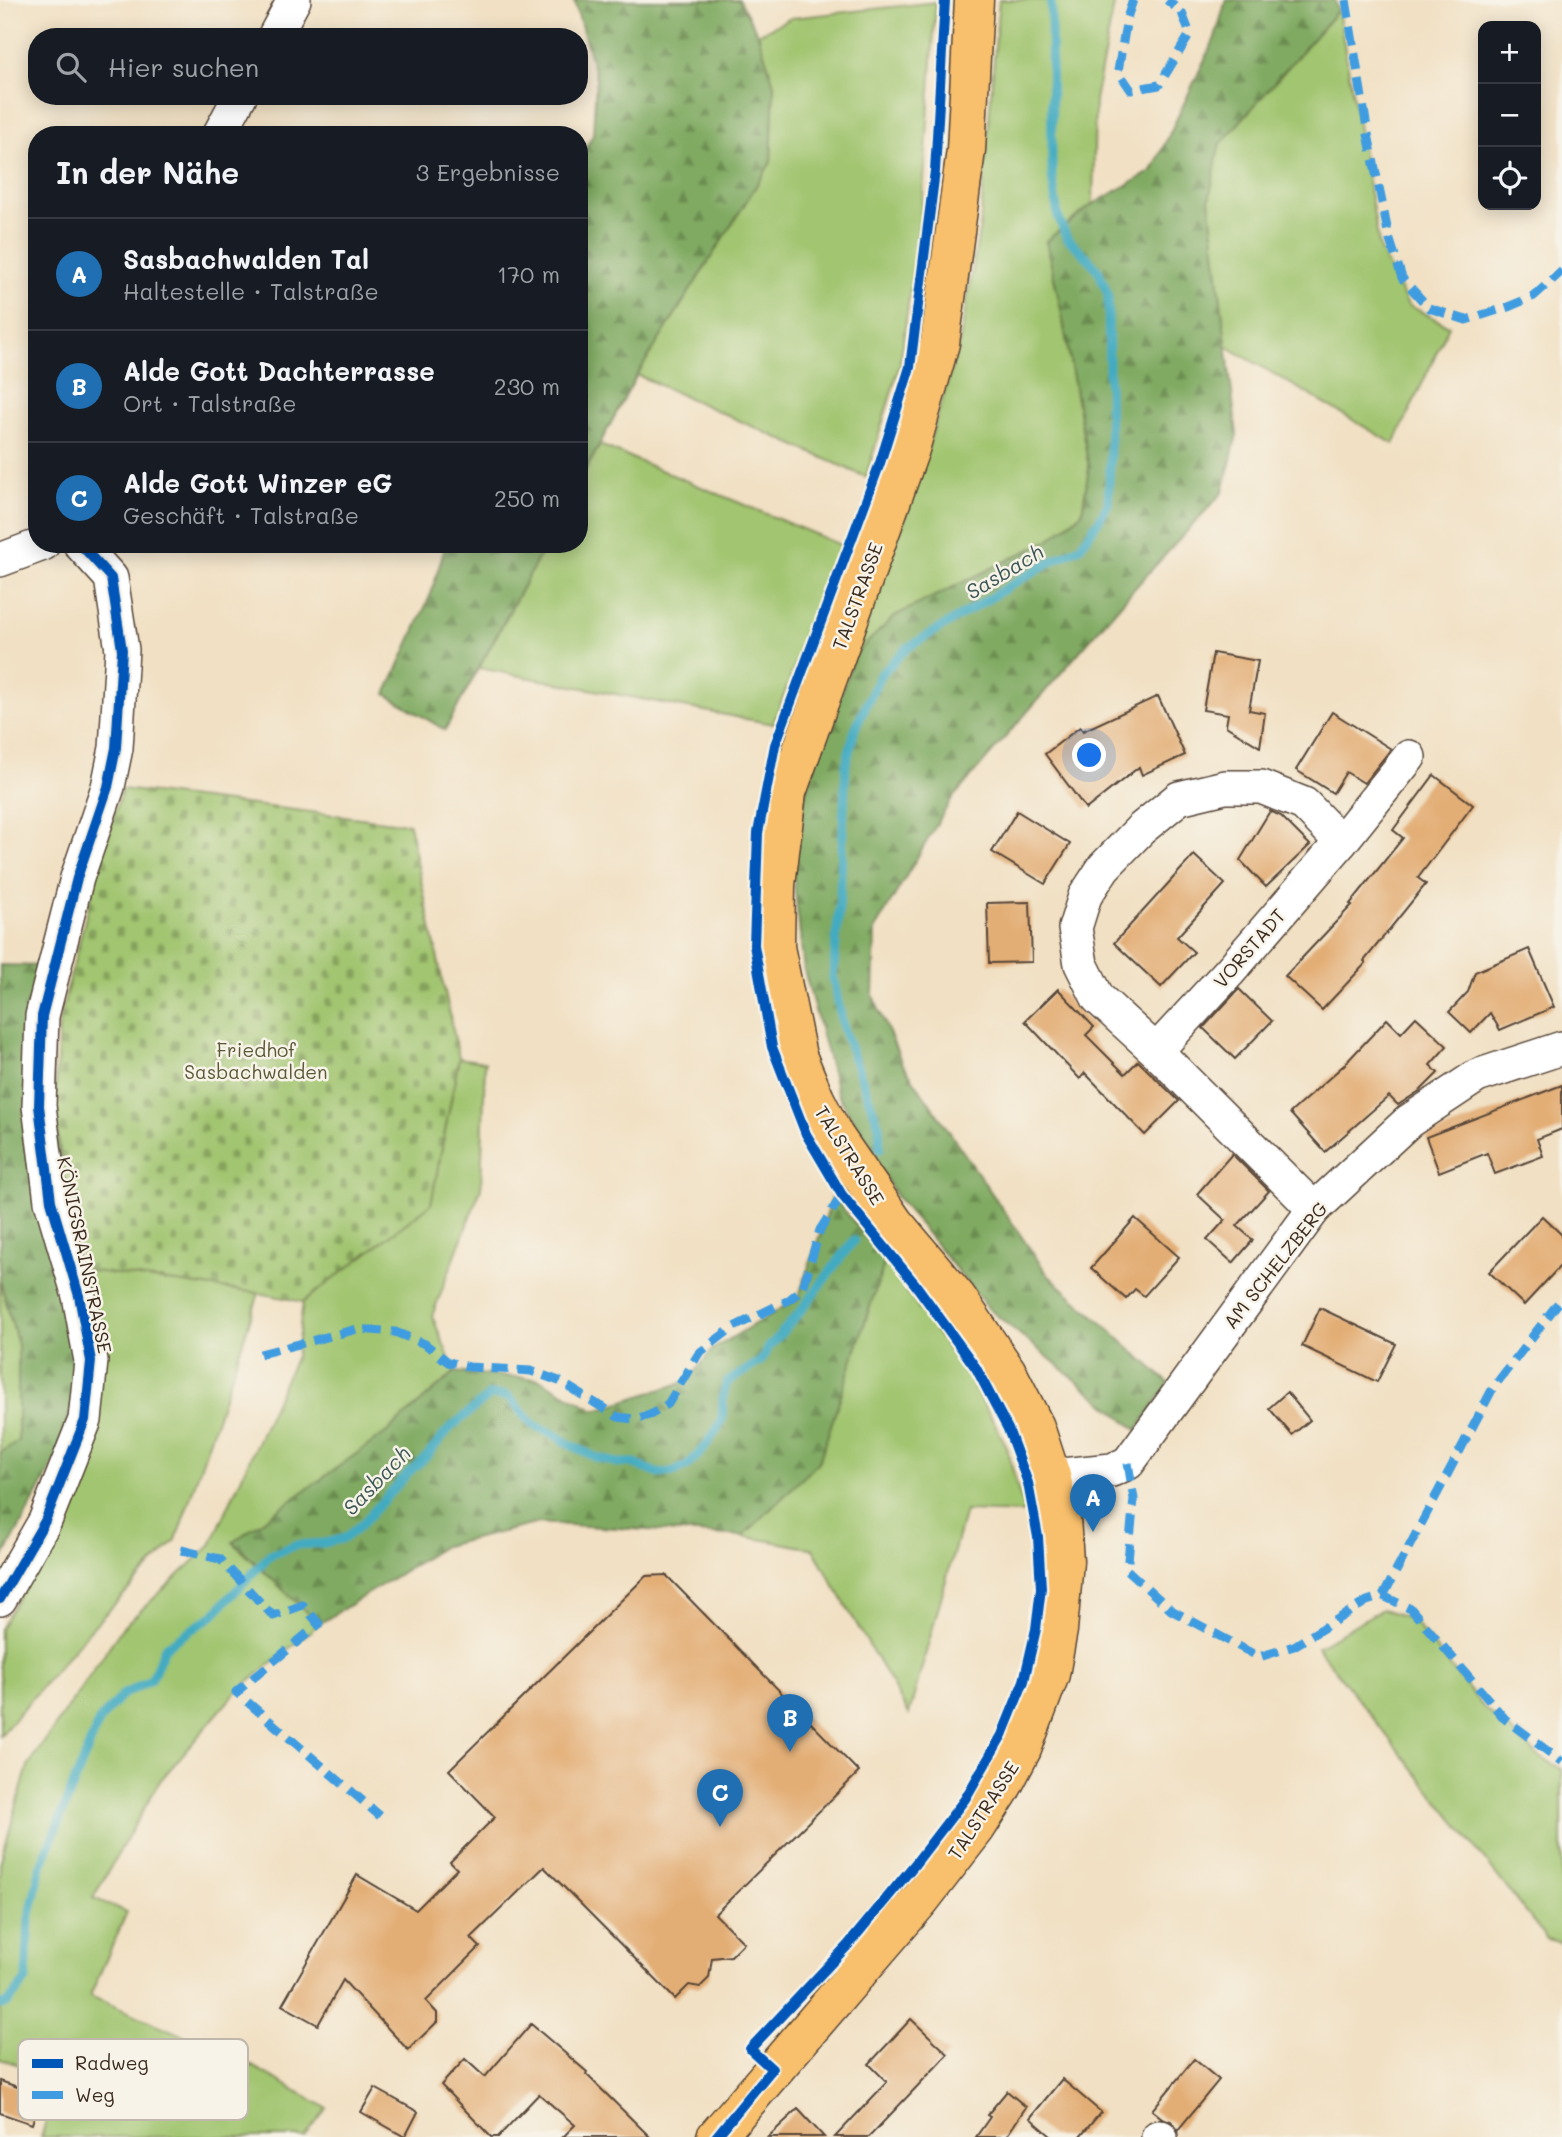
<!DOCTYPE html>
<html lang="de">
<meta charset="utf-8">
<style>
:root{--surface:#171b24;--page:#20242c;--text:#f1f3f6;--muted:#9ea1a6;--line:#363941;--accent:#1f6fb2}
body{margin:0;font-family:Mali,sans-serif;background:var(--page);color:var(--text)}
.controls{position:absolute;right:21px;top:21px;display:grid;overflow:hidden;border-radius:14px;box-shadow:0 4px 18px #0003}
.controls button{width:63px;height:63px;display:grid;place-items:center;padding:0;border:0;border-bottom:2px solid var(--line);background:var(--surface);color:var(--text);font:35px sans-serif}
.you{position:absolute;left:1090px;top:756px;width:24px;height:24px;margin:-18px;border:5px solid #fff;border-radius:50%;background:#1a73e8;box-shadow:0 0 0 10px #1a73e833}
.badge{display:grid;place-items:center;width:46px;height:46px;border-radius:50%;background:var(--accent);color:#fff;font-size:23px;font-weight:700}
.pin{position:absolute;translate:-50% -58px;filter:drop-shadow(0 2px 4px #0008)}
.pin::after{content:'';position:absolute;top:37px;width:24px;height:21px;background:inherit;clip-path:polygon(0 0,100% 0,50% 100%)}
.list{margin:0;padding:0;list-style:none}
h2{display:flex;justify-content:space-between;align-items:center;height:91px;margin:0;padding:0 28px;font-size:30px}
h2 small{font-size:23px;font-weight:400;color:var(--muted)}
.list li{display:grid;grid-template-columns:46px 1fr auto;gap:21px;align-items:center;box-sizing:border-box;height:112px;padding:0 28px;border-top:2px solid var(--line)}
.list b{display:block;font-size:26px;white-space:nowrap}
.list p{margin:0;font-size:23px;white-space:nowrap;color:var(--muted)}
.list em{font-size:23px;font-style:normal;color:var(--muted)}
.icon{flex:none;width:38px;height:38px;fill:none;stroke:currentColor;stroke-width:2;stroke-linecap:round;stroke-linejoin:round}
.map{position:relative;flex:none;width:1562px;height:2137px;overflow:hidden}
.search{position:absolute;background:var(--surface);box-shadow:0 4px 18px #0003;left:28px;top:28px;width:560px;height:77px;display:flex;align-items:center;gap:18px;box-sizing:border-box;padding:0 24px;border-radius:28px;color:var(--muted);font-size:26px}
.panel{position:absolute;background:var(--surface);box-shadow:0 4px 18px #0003;left:28px;top:126px;width:560px;height:427px;border-radius:28px}
.map>svg:first-child{display:block}
.grass{fill:#a1c56f;stroke:#6e7846;stroke-width:2}
.forest{fill:url(#forest-firs);stroke:#5e6a40;stroke-width:2}
.cemetery{fill:url(#cemetery-stones);stroke:#6e7846;stroke-width:2}
.lines{fill:none;stroke-linecap:round;stroke-linejoin:round}
.stream{stroke:#42abc1;stroke-width:9}
.building{fill:#e3ae76}
.minor-casing{stroke:#564537;stroke-width:36}
.major-casing{stroke:#564537;stroke-width:41}
.minor{stroke:#fff;stroke-width:33}
.major{stroke:#f8bf6c;stroke-width:38}
.quiet{stroke:#3f9ce0;stroke-width:9;stroke-dasharray:18 9;stroke-linecap:butt}
.cycleway-casing{stroke:#f7f3e8;stroke-width:15}
.cycleway{stroke:#0057b8;stroke-width:10}
.labels{text-anchor:middle;dominant-baseline:central;stroke-width:5;stroke-linejoin:round;paint-order:stroke}
.street-label{font-size:19px;fill:#3b2a1e;stroke:#f7f3e8}
.park-label{font-size:19px;fill:#5a5836;stroke:#f7f3e8}
.water-label{font-size:21px;font-style:italic;fill:#3d5757;stroke:#f7f3e8}
.key{fill:#f7f3e8;stroke:#bfb7ab;stroke-width:2}
.key-label{font-size:19px;fill:#3b2a1e}
</style>
<div class="map">
<svg width="1562" height="2137" viewBox="0 0 1562 2137">
<defs>
<pattern id="forest-firs" width="22" height="20" patternUnits="userSpaceOnUse" patternTransform="scale(1.75)"><rect width="22" height="20" fill="#80aa62"/><path d="M5 1l3.5 6h-7zM16 11l3.5 6h-7z" fill="#6a8b50"/></pattern>
<pattern id="cemetery-stones" width="16" height="16" patternUnits="userSpaceOnUse" patternTransform="scale(1.75)"><rect width="16" height="16" fill="#a1c56f"/><path d="M2 7V4a2 2 0 0 1 4 0v3zM10 15v-3a2 2 0 0 1 4 0v3z" fill="#84a05b"/></pattern>
</defs>
<rect width="100%" height="100%" fill="#f7f3e8"/>
<filter id="ink" filterUnits="userSpaceOnUse"><feTurbulence type="fractalNoise" baseFrequency=".0143" numOctaves="2"/><feDisplacementMap in="SourceGraphic" scale="14" xChannelSelector="R" yChannelSelector="G"/><feConvolveMatrix kernelMatrix="1 2 1 2 8 2 1 2 1" color-interpolation-filters="sRGB"/></filter>
<filter id="wash" filterUnits="userSpaceOnUse"><feTurbulence type="fractalNoise" baseFrequency=".00686" numOctaves="4" result="noise"/><feDisplacementMap in="SourceGraphic" scale="28" xChannelSelector="R" yChannelSelector="G"/><feGaussianBlur stdDeviation="1.57" result="paint"/><feColorMatrix in="noise" values="0 0 0 0 0 0 0 0 0 0 0 0 0 0 0 0 0 1.4 0 .05"/><feComposite in="paint" operator="in"/></filter>
<g filter="url(#wash)">
<rect width="100%" height="100%" fill="#f1e0c3"/>
<g class="grass">
<polygon points="999,0 1115,0 1095,100 1093,204 1046,241 1061,309 1089,468 1082,513 1049,540 855,654 916,488 960,340 980,226"/>
<polygon points="936,2 923,196 900,364 866,477 637,375 771,162 774,85 758,34 791,18"/>
<polygon points="1338,10 1380,250 1408,305 1449,326 1394,444 1226,346 1209,200 1219,145"/>
<polygon points="600,445 841,545 773,724 479,668 546,544 579,544 579,482"/>
<polygon points="459,1058 485,1062 481,1188 432,1316 455,1372 387,1432 234,1543 319,1624 236,1692 159,1782 93,1898 127,1912 90,1996 243,2061 327,2108 305,2137 41,2137 60,2077 0,2059 0,1864 28,1766 122,1628 211,1545 296,1356 303,1302 431,1204"/>
<polygon points="885,1261 971,1381 1005,1443 1025,1513 965,1511 909,1714 813,1549 743,1536 819,1461"/>
<polygon points="86,1270 259,1293 176,1540 88,1632 0,1736 0,1629 71,1508 98,1416"/>
<polygon points="0,1280 18,1345 18,1441 0,1453"/>
<polygon points="1382,1609 1412,1619 1484,1708 1541,1758 1562,1769 1562,1943 1547,1939 1317,1647"/>
</g>
<g class="forest">
<polygon points="574,0 739,0 758,34 774,85 771,162 637,375 579,482 579,162 593,134 596,78"/>
<polygon points="1226,0 1335,0 1338,10 1219,146 1209,200 1237,435 1223,492 1132,591 951,800 875,929 873,996 902,1063 1048,1275 1169,1383 1137,1430 989,1309 896,1196 838,1094 804,970 793,873 804,796 855,654 896,615 1049,540 1082,513 1089,468 1061,309 1046,241 1093,204 1152,171 1215,38"/>
<polygon points="446,544 546,544 445,730 386,694 431,594"/>
<polygon points="0,965 45,966 76,1382 62,1448 0,1564 0,1453 18,1441 18,1345 0,1280"/>
<polygon points="833,1196 885,1261 819,1462 743,1536 539,1523 444,1546 319,1624 233,1542 387,1432 455,1372 539,1379 595,1410 688,1381 713,1349 798,1298"/>
</g>
<polygon class="cemetery" points="122,789 409,824 459,1058 431,1204 303,1302 259,1293 86,1270 67,1207 55,1112 59,1022 94,884"/>
<g class="lines">
<g class="stream">
<polyline points="880,1149 879,1126 844,1031 833,977 840,896 846,764 855,729 880,675 907,648 1043,566 1080,547 1099,520 1108,504 1110,462 1108,295 1099,272 1087,257 1067,238 1058,217 1052,176 1051,0"/>
<polyline points="0,2005 7,2004 26,1980 29,1919 41,1866 99,1721 122,1695 151,1680 165,1647 212,1616 270,1555 296,1545 325,1543 345,1538 362,1524 408,1473 427,1456 449,1429 490,1395 508,1396 534,1426 552,1433 569,1444 595,1457 617,1463 632,1463 659,1474 673,1472 687,1466 702,1451 717,1429 722,1419 723,1396 727,1382 761,1361 769,1347 799,1313 854,1240"/>
</g>
</g>
<g id="blocks">
<g class="building">
<polygon points="1213,653 1258,661 1249,710 1265,713 1260,747 1226,726 1228,714 1203,710"/>
<polygon points="1158,696 1185,755 1142,775 1139,767 1086,809 1045,754 1080,727 1083,731"/>
<polygon points="1332,712 1391,749 1364,783 1346,772 1333,793 1296,770"/>
<polygon points="1434,775 1473,805 1418,878 1426,884 1364,961 1366,963 1322,1010 1285,976 1352,905 1350,904 1403,838 1393,830"/>
<polygon points="1017,811 1070,844 1045,884 992,852"/>
<polygon points="1270,811 1281,816 1310,845 1266,887 1240,860"/>
<polygon points="1194,855 1225,884 1177,937 1194,952 1161,987 1114,943"/>
<polygon points="1030,902 1032,962 989,963 987,903"/>
<polygon points="1529,949 1554,1007 1500,1030 1490,1013 1471,1033 1449,1012 1468,992 1475,972"/>
<polygon points="1058,989 1094,1027 1086,1035 1125,1074 1138,1061 1179,1101 1145,1135 1085,1073 1080,1079 1025,1021"/>
<polygon points="1239,989 1272,1021 1235,1059 1203,1028"/>
<polygon points="1416,1017 1447,1046 1430,1065 1438,1073 1421,1090 1398,1105 1389,1096 1325,1152 1290,1113 1344,1065 1387,1019 1401,1033"/>
<polygon points="1562,1085 1562,1129 1537,1139 1543,1156 1495,1174 1487,1153 1439,1172 1426,1137"/>
<polygon points="1232,1154 1269,1191 1237,1226 1253,1240 1233,1263 1207,1240 1225,1220 1197,1194"/>
<polygon points="1542,1216 1562,1235 1562,1264 1524,1305 1489,1272"/>
<polygon points="1135,1218 1179,1257 1144,1296 1135,1289 1126,1299 1091,1268"/>
<polygon points="1320,1308 1396,1344 1377,1382 1302,1346"/>
<polygon points="1287,1392 1310,1420 1292,1435 1269,1408"/>
<polygon points="666,1575 859,1772 715,1914 744,1943 731,1956 712,1958 709,1978 700,1987 689,1985 675,1999 544,1867 471,1938 480,1947 426,2001 437,2013 437,2022 408,2050 343,1980 318,2025 282,2005 357,1875 416,1910 457,1869 450,1862 495,1817 449,1770 646,1576"/>
<polygon points="911,2019 948,2054 869,2137 835,2137 887,2082 869,2064"/>
<polygon points="531,2024 587,2072 586,2074 650,2137 563,2137 575,2125 539,2094 498,2137 491,2137 441,2085 465,2059 485,2077"/>
<polygon points="1194,2059 1219,2080 1178,2130 1171,2121 1162,2118 1152,2110"/>
<polygon points="1062,2079 1101,2112 1080,2137 1052,2137 1030,2118"/>
<polygon points="0,2081 41,2095 32,2124 0,2113"/>
<polygon points="375,2088 418,2112 405,2137 361,2112"/>
<polygon points="1007,2091 1026,2107 1006,2137 976,2137 990,2117 987,2115"/>
<polygon points="798,2109 824,2137 768,2137"/>
</g>
</g>
</g>
<g filter="url(#ink)">
<use href="#blocks" fill-opacity="0" stroke="#564537" stroke-width="2"/>
<g class="lines">
<defs>
<g id="minor">
<polyline points="274,37 294,0"/>
<polyline points="219,135 240,96"/>
<polyline points="0,560 43,544"/>
<polyline points="1341,842 1409,757"/>
<polyline points="1156,1051 1230,971 1341,842 1304,804 1261,787 1225,787 1179,798 1141,829 1104,867 1085,896 1075,928 1081,964 1098,998 1156,1051 1314,1209"/>
<polyline points="1051,1476 1112,1470 1128,1463 1314,1209 1409,1121 1477,1076 1562,1048"/>
<polyline points="0,1599 45,1521 85,1420 91,1361 79,1296 51,1201 39,1106 42,1016 77,878 108,787 116,748 122,650 111,578 80,544"/>
<polyline points="1158,2137 1161,2137"/>
</g>
<polyline id="major" points="716,2137 920,1900 976,1828 1001,1789 1022,1749 1050,1674 1058,1630 1064,1561 1061,1518 1051,1476 1035,1427 1007,1372 957,1298 894,1223 834,1136 815,1099 797,1056 775,947 776,885 787,792 910,449 940,343 966,150 974,0"/>
</defs>
<use href="#minor" class="minor-casing"/>
<use href="#major" class="major-casing"/>
<use href="#minor" class="minor"/>
<use href="#major" class="major"/>
<g class="quiet">
<polyline points="1133,0 1127,18 1118,71 1131,90 1159,85 1190,34 1182,13 1167,0"/>
<polyline points="1346,0 1368,134 1389,237 1402,278 1429,308 1466,320 1508,307 1534,296 1562,271"/>
<polyline points="260,1354 357,1329 395,1332 425,1344 448,1362 469,1367 531,1371 559,1381 618,1417 634,1419 650,1415 668,1404 699,1353 732,1328 789,1300 803,1288 820,1230 842,1195"/>
<polyline points="1128,1463 1134,1499 1127,1570 1171,1610 1259,1657 1294,1646 1367,1601 1383,1596 1411,1609 1505,1719 1562,1762"/>
<polyline points="181,1550 220,1559 273,1616 303,1605 319,1624 236,1692 380,1816"/>
<polyline points="1383,1596 1493,1388 1562,1298"/>
</g>
<defs>
<g id="cycleway">
<polyline points="0,1599 45,1521 85,1420 91,1361 79,1296 51,1201 39,1106 42,1016 77,878 108,787 116,748 122,650 111,578 80,544"/>
<polyline points="716,2137 772,2069 750,2049 848,1945 915,1864 965,1799 1002,1735 1024,1681 1036,1629 1041,1588 1038,1537 1028,1483 1008,1429 976,1368 915,1284 842,1195 806,1134 772,1047 754,945 758,833 775,745 880,463 910,367 935,171 945,0"/>
</g>
</defs>
<use href="#cycleway" class="cycleway-casing"/>
<use href="#cycleway" class="cycleway"/>
</g>
</g>
<g class="labels">
<g class="street-label">
<text transform="translate(857 596) rotate(-70)">TALSTRASSE</text>
<text transform="translate(1249 948) rotate(-49)">VORSTADT</text>
<text transform="translate(850 1155) rotate(58)">TALSTRASSE</text>
<text transform="translate(85 1255) rotate(78)">KÖNIGSRAINSTRASSE</text>
<text transform="translate(1275 1265) rotate(-52)">AM SCHELZBERG</text>
<text transform="translate(983 1810) rotate(-57)">TALSTRASSE</text>
</g>
<g class="park-label">
<text x="256" y="1049">Friedhof<tspan x="256" dy="22">Sasbachwalden</tspan></text>
</g>
<g class="water-label">
<text transform="translate(1004 571) rotate(-31)">Sasbach</text>
<text transform="translate(376 1480) rotate(-46)">Sasbach</text>
</g>
</g>
<rect x="18" y="2039" width="230" height="81" rx="10" class="key"/>
<rect x="32" y="2059" width="31" height="9" fill="#0057b8"/>
<rect x="32" y="2091" width="31" height="8" fill="#3f9ce0"/>
<g class="key-label">
<text x="75" y="2070">Radweg</text>
<text x="75" y="2102">Weg</text>
</g>
</svg>
<div class="controls">
<button>+</button>
<button>−</button>
<button><svg class="icon" aria-label="locate" viewBox="0 0 24 24"><circle cx="12" cy="12" r="6"/><path d="M12 2v4M12 18v4M2 12h4M18 12h4"/></svg></button>
</div>
<div class="you"></div>
<div class="pin badge" style="left:1093px;top:1532px">A</div>
<div class="pin badge" style="left:790px;top:1752px">B</div>
<div class="pin badge" style="left:720px;top:1827px">C</div>
<div class="search"><svg class="icon" aria-label="search" viewBox="0 0 24 24"><circle cx="10" cy="10" r="6"/><path d="M15 15l6 6"/></svg>Hier suchen</div>
<section class="panel">
<h2>In der Nähe<small>3 Ergebnisse</small></h2>
<ul class="list">
<li><span class="badge">A</span><div><b>Sasbachwalden Tal</b><p>Haltestelle · Talstraße</p></div><em>170 m</em></li>
<li><span class="badge">B</span><div><b>Alde Gott Dachterrasse</b><p>Ort · Talstraße</p></div><em>230 m</em></li>
<li><span class="badge">C</span><div><b>Alde Gott Winzer eG</b><p>Geschäft · Talstraße</p></div><em>250 m</em></li>
</ul>
</section>
</div>
